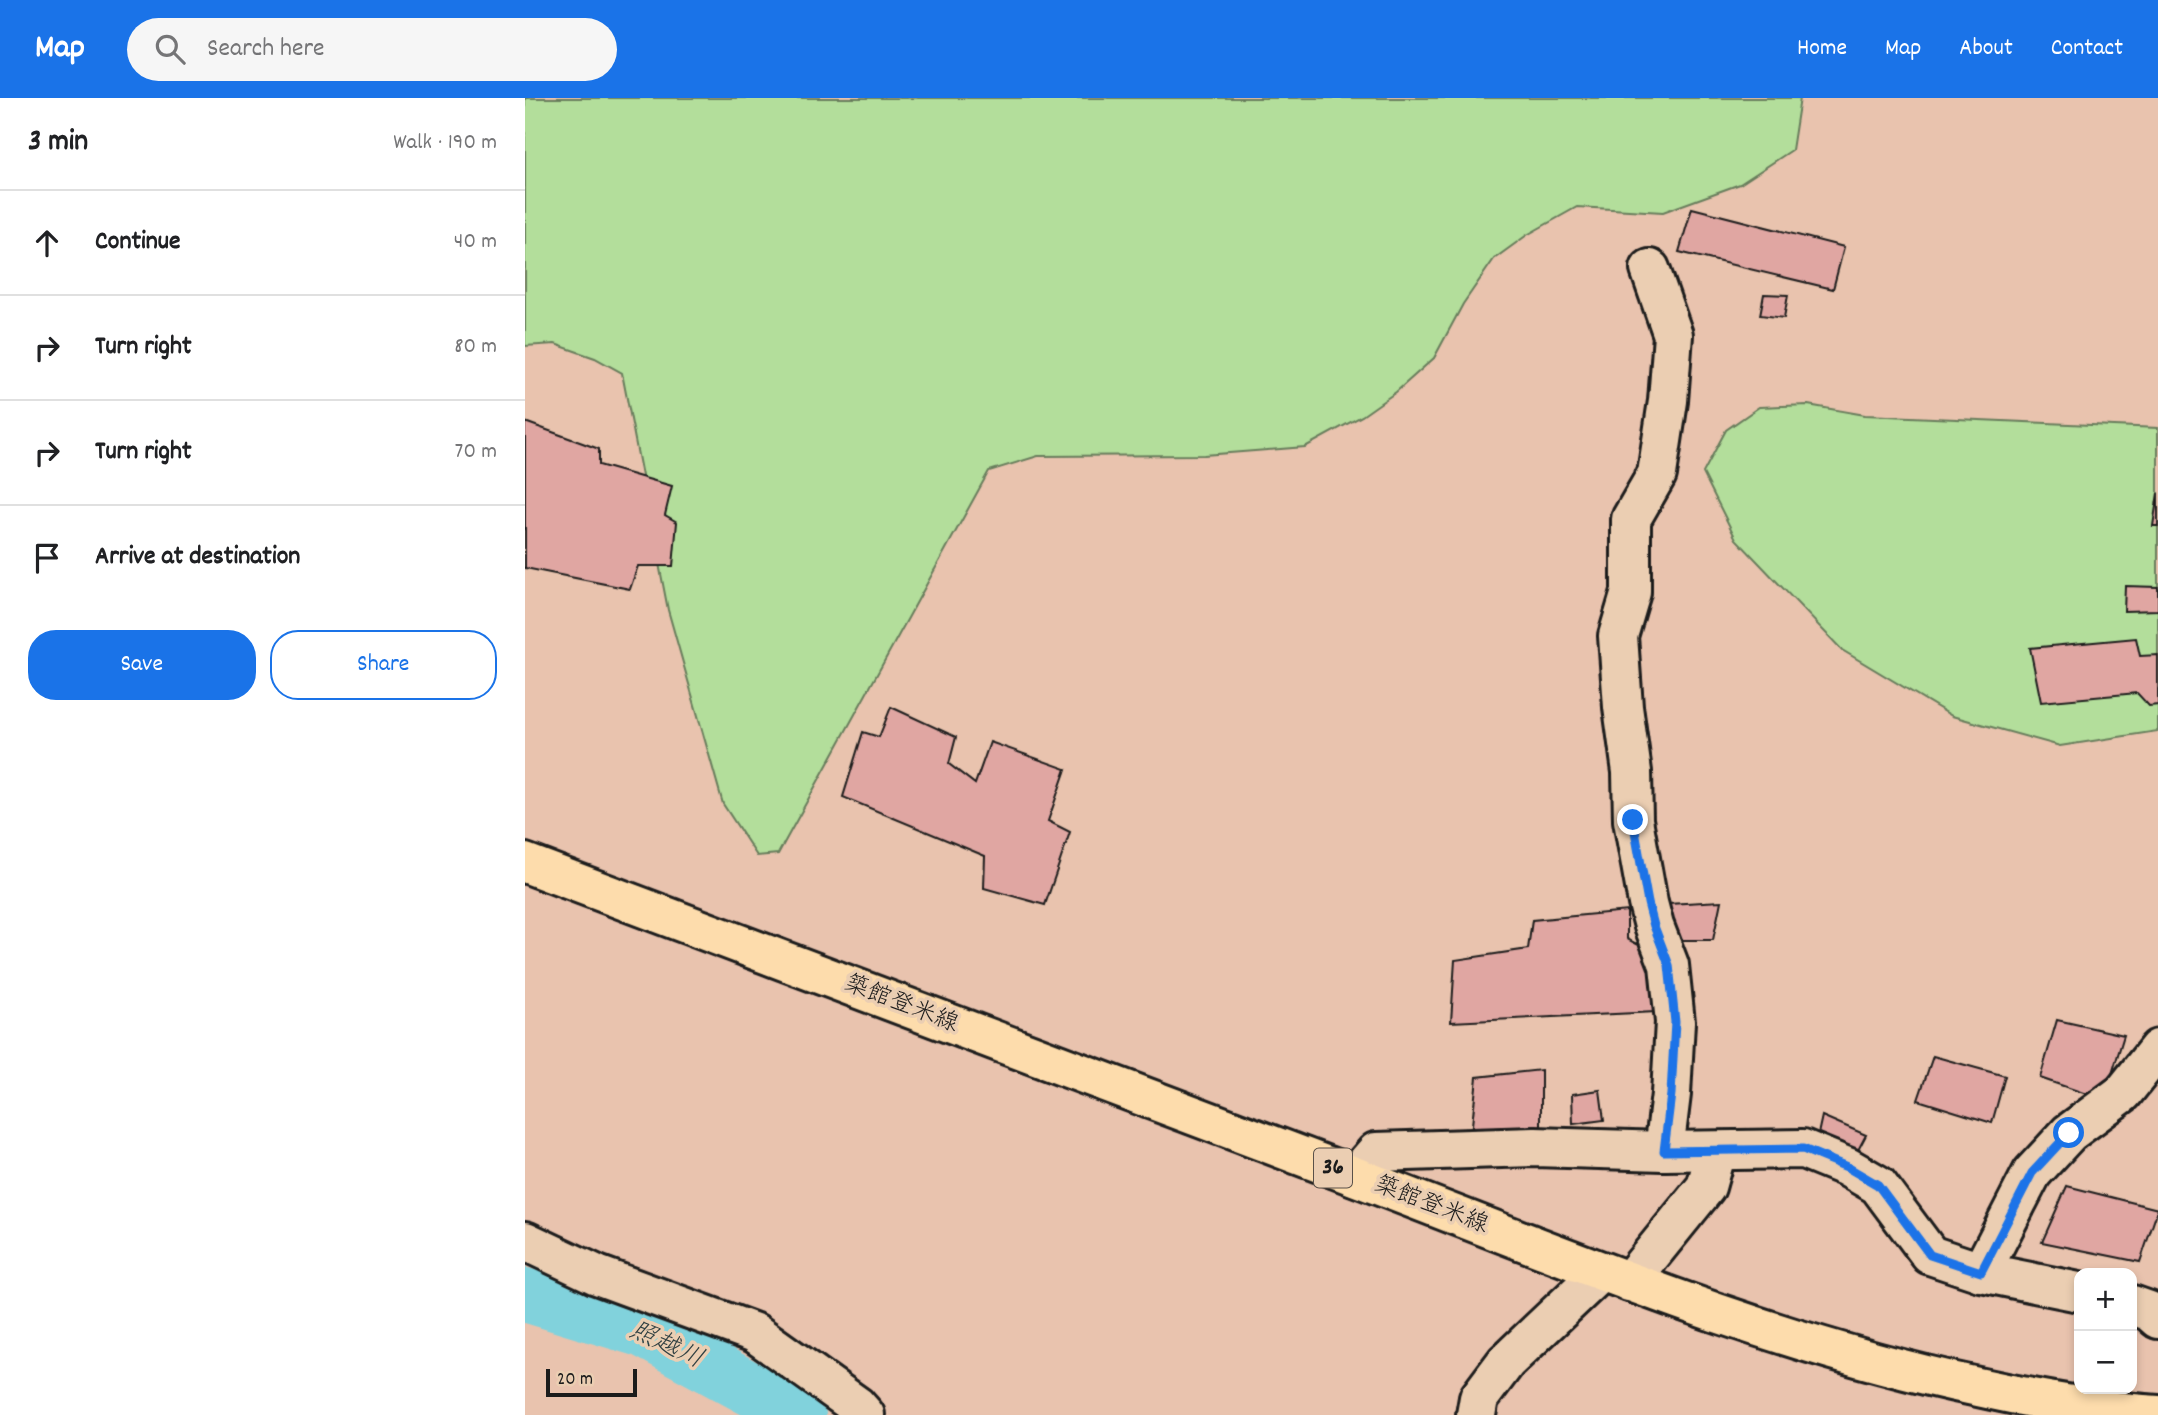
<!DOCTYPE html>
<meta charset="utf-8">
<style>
:root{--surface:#fff;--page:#f6f6f6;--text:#202124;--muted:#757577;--line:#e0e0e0;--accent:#1a73e8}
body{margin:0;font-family:Dekko,"Klee One",sans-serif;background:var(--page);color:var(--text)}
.controls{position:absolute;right:21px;bottom:21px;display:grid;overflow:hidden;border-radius:14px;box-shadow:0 4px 10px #0003}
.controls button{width:63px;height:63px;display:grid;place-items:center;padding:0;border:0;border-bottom:2px solid var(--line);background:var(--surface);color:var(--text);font:35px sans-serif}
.scale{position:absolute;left:21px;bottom:18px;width:91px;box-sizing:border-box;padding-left:7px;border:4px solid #1c1c1c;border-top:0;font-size:19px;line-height:24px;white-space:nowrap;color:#1c1c1c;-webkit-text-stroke:5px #ebceb2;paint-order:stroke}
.stop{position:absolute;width:21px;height:21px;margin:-16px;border:5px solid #1a73e8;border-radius:50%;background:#fff}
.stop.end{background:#1a73e8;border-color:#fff;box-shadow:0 2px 7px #0008}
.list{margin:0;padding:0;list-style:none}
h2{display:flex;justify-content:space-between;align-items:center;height:91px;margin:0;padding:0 28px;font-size:30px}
h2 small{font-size:23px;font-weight:400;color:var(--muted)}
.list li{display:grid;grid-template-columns:46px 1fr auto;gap:21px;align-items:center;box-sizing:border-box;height:105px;padding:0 28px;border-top:2px solid var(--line)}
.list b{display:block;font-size:26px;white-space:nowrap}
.list em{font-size:23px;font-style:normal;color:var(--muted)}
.actions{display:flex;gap:14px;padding:21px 28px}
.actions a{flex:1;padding:16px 0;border:2px solid var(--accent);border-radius:28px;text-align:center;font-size:24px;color:var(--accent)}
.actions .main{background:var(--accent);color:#fff}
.icon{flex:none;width:38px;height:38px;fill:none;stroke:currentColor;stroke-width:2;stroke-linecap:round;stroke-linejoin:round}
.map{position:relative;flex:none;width:1633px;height:1317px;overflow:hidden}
header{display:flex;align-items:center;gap:42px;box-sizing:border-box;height:98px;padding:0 35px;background:var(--accent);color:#fff}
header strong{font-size:33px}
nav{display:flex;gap:38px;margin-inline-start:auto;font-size:24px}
.search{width:490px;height:63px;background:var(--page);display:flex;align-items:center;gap:18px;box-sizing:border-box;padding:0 24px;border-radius:38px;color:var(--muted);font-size:26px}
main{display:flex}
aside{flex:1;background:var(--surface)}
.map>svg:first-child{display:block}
.green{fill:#b3de9b;stroke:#687d5c;stroke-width:2}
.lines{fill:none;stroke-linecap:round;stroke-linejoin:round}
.river{stroke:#81d2dc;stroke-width:54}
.building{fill:#e0a6a2;stroke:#1c1c1c;stroke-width:2}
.minor-casing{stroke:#1c1c1c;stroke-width:44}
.major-casing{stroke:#1c1c1c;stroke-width:44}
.minor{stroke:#ebceb2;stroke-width:38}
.major{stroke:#fddcac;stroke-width:38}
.route{stroke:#1a73e8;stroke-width:9}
.labels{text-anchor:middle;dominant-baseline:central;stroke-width:7;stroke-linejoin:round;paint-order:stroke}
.shield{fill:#ebceb2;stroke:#5a5149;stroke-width:2}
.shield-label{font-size:23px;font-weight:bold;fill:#1c1c1c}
.street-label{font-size:24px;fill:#1c1c1c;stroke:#ebceb2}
.water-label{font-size:26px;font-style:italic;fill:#304042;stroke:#ebceb2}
</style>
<header>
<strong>Map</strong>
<div class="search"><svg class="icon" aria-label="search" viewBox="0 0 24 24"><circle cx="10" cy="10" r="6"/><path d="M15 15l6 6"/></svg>Search here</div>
<nav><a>Home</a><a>Map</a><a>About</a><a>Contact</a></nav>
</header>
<main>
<aside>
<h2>3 min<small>Walk · 190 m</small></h2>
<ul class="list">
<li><svg class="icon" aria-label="ahead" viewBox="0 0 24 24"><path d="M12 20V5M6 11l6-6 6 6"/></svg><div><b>Continue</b></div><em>40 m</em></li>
<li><svg class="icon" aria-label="right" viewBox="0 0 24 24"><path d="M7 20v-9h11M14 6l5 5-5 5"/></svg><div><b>Turn right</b></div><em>80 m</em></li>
<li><svg class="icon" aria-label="right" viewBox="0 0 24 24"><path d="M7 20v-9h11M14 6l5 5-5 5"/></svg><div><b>Turn right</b></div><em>70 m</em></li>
<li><svg class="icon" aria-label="arrive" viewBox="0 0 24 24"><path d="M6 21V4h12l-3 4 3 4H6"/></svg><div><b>Arrive at destination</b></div></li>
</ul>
<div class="actions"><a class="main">Save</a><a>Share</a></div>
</aside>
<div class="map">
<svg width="1633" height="1317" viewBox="0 0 1633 1317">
<rect width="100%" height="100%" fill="#e9c3ae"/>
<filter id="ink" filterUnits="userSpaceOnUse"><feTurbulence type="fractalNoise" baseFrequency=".0143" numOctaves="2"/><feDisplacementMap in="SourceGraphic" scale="14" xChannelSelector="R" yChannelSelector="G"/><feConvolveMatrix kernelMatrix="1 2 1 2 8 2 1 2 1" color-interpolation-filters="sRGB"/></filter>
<g filter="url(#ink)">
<g class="green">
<polygon points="0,0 1275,0 1267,52 1215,86 1138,114 1052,109 1002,137 969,161 938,206 909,260 871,294 837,318 780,349 679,357 513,358 464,373 253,756 232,758 198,706 143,512 97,275 70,260 30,246 0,248"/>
<polygon points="1283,307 1340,317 1633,330 1633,633 1535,648 1427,618 1317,552 1211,441 1178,375 1201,332 1234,309"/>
</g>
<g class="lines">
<polyline class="river" points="0,1197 119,1233 274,1317"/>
</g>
<g class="building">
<polygon points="1167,110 1319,149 1308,191 1154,154"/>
<polygon points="1239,196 1263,197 1259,220 1235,217"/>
<polygon points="0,324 74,351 74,367 147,388 140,417 152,424 148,468 113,468 105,491 0,470"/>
<polygon points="1633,395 1633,428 1628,428"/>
<polygon points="1600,488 1633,489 1633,512 1599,513"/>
<polygon points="1611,540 1615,558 1633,557 1633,607 1624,608 1612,595 1516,604 1505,550"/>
<polygon points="366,609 431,639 424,666 450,686 465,644 541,671 523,723 545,734 520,807 459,790 460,758 318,699 338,634 354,639"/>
<polygon points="1196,803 1188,842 1152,842 1143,806"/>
<polygon points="1102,813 1102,841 1131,856 1131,914 926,924 930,862 1003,851 1007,822"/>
<polygon points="1532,922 1599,937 1579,1002 1515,980"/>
<polygon points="1408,958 1480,978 1467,1025 1393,1002"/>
<polygon points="1016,972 1016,1039 946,1037 952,979"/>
<polygon points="1075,992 1079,1022 1048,1026 1047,996"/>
<polygon points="1297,1018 1341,1037 1331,1056 1291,1045"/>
<polygon points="1542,1088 1633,1111 1615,1164 1517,1144"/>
</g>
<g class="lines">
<defs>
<g id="minor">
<polyline points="1125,171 1148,237 1143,303 1132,376 1106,421 1106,494 1093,538 1098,609 1107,674 1108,722 1123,805 1129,828 1144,867 1150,924 1146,996 1139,1053"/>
<polyline points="830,1078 851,1054 1010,1049 1139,1053 1278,1051 1322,1069 1353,1087 1405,1157 1456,1174 1554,1194"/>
<polyline points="0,1143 72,1177 230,1235 332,1308 340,1317"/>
<polyline points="1456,1174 1507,1075 1544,1035 1598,995 1633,951"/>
<polyline points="1104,1184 1181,1089 1191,1053"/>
<polyline points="1607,1207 1624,1213 1633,1221"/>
<polyline points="951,1317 954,1300 981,1264 1076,1174"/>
</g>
<path id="major" d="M0,765C276,869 553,972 829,1078C1034,1156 1237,1243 1453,1289C1512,1302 1573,1313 1633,1317"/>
</defs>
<use href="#minor" class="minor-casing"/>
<use href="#major" class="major-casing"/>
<use href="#minor" class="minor"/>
<use href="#major" class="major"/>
</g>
</g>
<g class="lines" filter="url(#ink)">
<polyline class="route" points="1108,722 1123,805 1129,828 1144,867 1150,924 1146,996 1139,1053 1278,1051 1322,1069 1353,1087 1405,1157 1456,1174 1507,1075 1544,1035"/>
</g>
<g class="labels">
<rect class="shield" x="789" y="1050.5" width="38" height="39" rx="5"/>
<g class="shield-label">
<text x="808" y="1070">36</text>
</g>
<g class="street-label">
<text transform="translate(376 907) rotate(21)">築館登米線</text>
<text transform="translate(906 1108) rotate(21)">築館登米線</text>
</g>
<g class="water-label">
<text transform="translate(141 1248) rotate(25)">照越川</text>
</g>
</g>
</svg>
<div class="controls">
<button>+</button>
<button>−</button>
</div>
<div class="scale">20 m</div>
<div class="stop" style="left:1544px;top:1035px"></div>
<div class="stop end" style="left:1108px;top:722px"></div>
</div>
</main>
